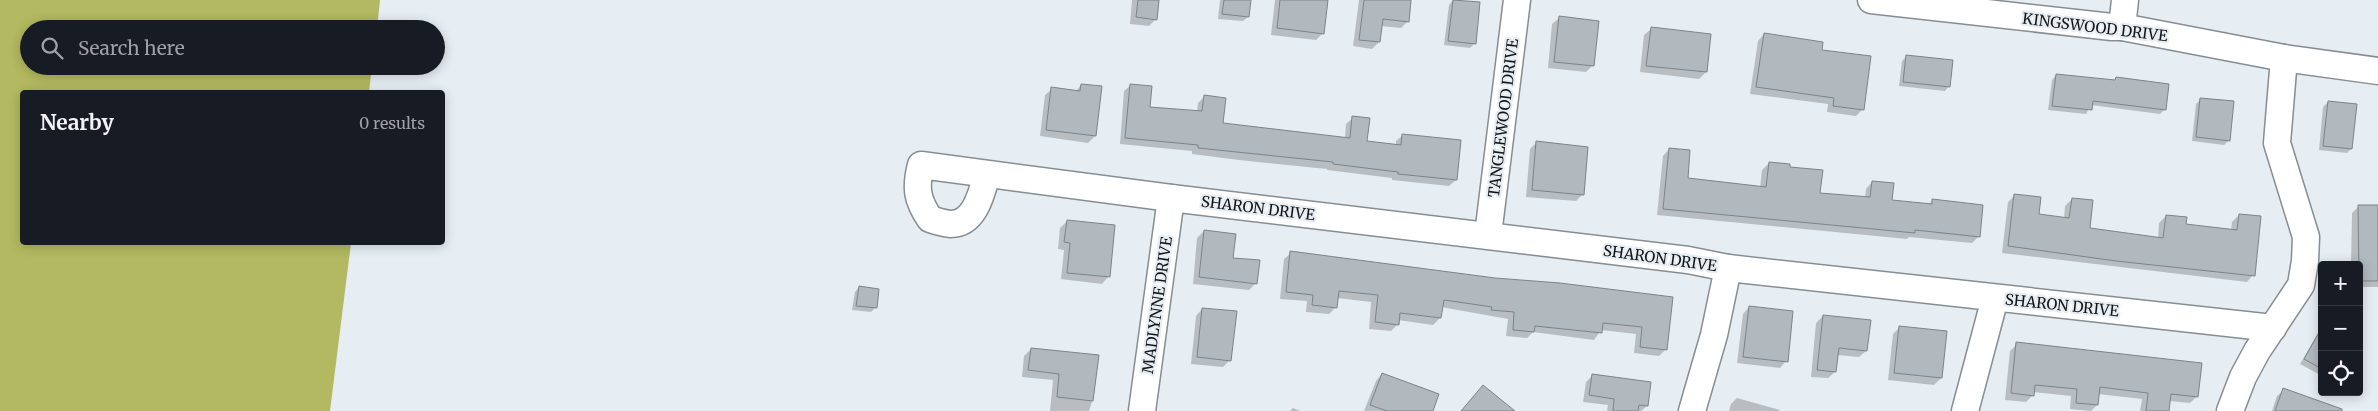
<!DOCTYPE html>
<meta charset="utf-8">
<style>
:root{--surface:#171b24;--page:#242831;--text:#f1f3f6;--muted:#9ea1a6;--line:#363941}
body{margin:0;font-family:Merriweather,serif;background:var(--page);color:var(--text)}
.controls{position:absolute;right:15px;bottom:15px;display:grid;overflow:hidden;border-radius:5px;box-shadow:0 2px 12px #0003}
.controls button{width:45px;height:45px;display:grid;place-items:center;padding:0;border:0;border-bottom:1px solid var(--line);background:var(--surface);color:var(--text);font:25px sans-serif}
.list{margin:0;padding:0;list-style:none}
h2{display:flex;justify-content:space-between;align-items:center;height:65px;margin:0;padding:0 20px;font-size:21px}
h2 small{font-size:16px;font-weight:400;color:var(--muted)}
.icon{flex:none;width:28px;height:28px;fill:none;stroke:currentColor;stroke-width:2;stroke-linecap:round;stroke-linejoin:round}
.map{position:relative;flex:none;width:2378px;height:411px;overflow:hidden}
.search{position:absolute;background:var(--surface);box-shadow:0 2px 12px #0003;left:20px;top:20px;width:425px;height:55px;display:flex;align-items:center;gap:12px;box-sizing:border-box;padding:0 18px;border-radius:28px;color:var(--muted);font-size:19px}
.panel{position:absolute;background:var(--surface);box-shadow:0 2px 12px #0003;left:20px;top:90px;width:425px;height:155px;border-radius:5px}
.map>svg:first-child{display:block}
.forest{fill:#b3b960}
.shadow{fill:#0003}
.building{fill:#b1b8be;stroke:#7d8489}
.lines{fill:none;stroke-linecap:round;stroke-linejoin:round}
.minor-casing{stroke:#868d93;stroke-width:29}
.minor{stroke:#fff;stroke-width:26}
.labels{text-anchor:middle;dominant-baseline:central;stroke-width:4.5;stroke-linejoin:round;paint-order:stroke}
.street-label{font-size:15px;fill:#131517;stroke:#e6edf3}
</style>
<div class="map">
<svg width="2378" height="411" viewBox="0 0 2378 411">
<rect width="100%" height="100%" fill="#e6edf3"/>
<polygon class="forest" points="0,0 380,0 377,29 29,29 29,66 372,66 369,92 22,92 22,242 351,243 330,411 0,411"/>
<g class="shadow">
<polygon points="1132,0 1158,0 1156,19 1149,26 1130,24"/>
<polygon points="1220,0 1250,0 1248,17 1243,21 1218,19"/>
<polygon points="1275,0 1327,0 1322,34 1316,40 1271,35"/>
<polygon points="1359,0 1410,0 1408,21 1401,28 1381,26 1379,42 1372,49 1353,46"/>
<polygon points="1453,0 1475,43 1470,48 1444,45 1449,5"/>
<polygon points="1559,18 1593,65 1586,72 1548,68 1552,24"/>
<polygon points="1651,29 1706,72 1699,79 1640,72 1644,35"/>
<polygon points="1764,34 1821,51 1863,109 1856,116 1827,112 1828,104 1750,94 1758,41"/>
<polygon points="1907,56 1949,86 1945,91 1899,86 1902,61"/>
<polygon points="2056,75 2113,81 2116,78 2165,109 2160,114 2091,105 2086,114 2048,110 2052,80"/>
<polygon points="1081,85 1095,136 1088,143 1040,136 1045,95 1052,89 1075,92"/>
<polygon points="1131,85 1149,108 1197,112 1198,103 1205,96 1222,124 1345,138 1346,124 1353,118 1366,142 1396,145 1396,141 1403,135 1456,180 1449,186 1392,180 1392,178 1327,170 1327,169 1239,160 1192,154 1192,151 1120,144 1124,91"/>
<polygon points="2201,99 2229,140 2224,145 2192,141 2196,104"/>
<polygon points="2328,102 2351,149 2347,153 2319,150 2323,107"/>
<polygon points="1537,142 1583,194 1576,201 1526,197 1530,149"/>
<polygon points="1669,149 1686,180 1760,188 1762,170 1769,163 1788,169 1819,194 1865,198 1866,189 1872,182 1891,201 1928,205 1932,201 1979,236 1972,243 1909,237 1907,239 1657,215 1663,156"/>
<polygon points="2015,195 2037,215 2064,219 2065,206 2072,199 2088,229 2158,239 2159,223 2166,216 2185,226 2231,230 2232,222 2239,215 2253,275 2247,282 2002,253 2008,202"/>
<polygon points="2359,206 2378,206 2378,287 2359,287 2359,265 2351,265 2352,213"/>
<polygon points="1067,221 1108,277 1102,284 1061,279 1064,250 1058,249 1060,228"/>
<polygon points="1204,231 1256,283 1249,290 1193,284 1197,238"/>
<polygon points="1291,253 1495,279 1671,298 1666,349 1659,356 1634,353 1636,334 1601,330 1594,340 1533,332 1527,338 1506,336 1508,319 1441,307 1440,318 1433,325 1398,320 1398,324 1391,331 1369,329 1371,302 1337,298 1336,307 1329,314 1306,312 1307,301 1280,299 1284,259"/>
<polygon points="859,287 875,308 871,312 852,310 855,292"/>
<polygon points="1749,307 1786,361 1780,368 1737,363 1743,314"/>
<polygon points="1202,309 1230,360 1223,367 1191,364 1196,316"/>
<polygon points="1823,316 1866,351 1859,357 1837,355 1835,372 1828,378 1811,377 1816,323"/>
<polygon points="2322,326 2322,376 2300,364"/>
<polygon points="1900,327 1941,378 1934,385 1888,380 1893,334"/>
<polygon points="2017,344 2197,396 2190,403 2169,401 2167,411 2140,411 2142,399 2098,394 2097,405 2091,411 2070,409 2071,396 2033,392 2033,395 2026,402 2005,400 2010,351"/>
<polygon points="1031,349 1092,401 1089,411 1050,411 1053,380 1022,377 1024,356"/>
<polygon points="1382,374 1432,411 1364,411 1376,381"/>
<polygon points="1593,375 1647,406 1641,411 1607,411 1608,405 1583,402 1586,382"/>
<polygon points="2284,390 2321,411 2272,411 2277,396"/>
<polygon points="1737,398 1780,410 1779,411 1729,411 1731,404"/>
<polygon points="1293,408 1300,411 1290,411"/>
</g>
<g class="building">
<polygon points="1138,0 1159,0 1157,20 1136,17"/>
<polygon points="1224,0 1251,0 1249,17 1222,14"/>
<polygon points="1280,0 1328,0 1324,34 1277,28"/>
<polygon points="1364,0 1411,0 1409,22 1383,19 1380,42 1359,40"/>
<polygon points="1453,0 1480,2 1476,44 1448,41"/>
<polygon points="1559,16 1599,21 1594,66 1554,62"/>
<polygon points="1651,27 1711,34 1707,72 1646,66"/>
<polygon points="1764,33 1823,42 1822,50 1871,56 1864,110 1833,106 1834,98 1756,87"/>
<polygon points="1906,55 1953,60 1950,87 1903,82"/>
<polygon points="2056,74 2115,80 2116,77 2169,84 2166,110 2093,101 2092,110 2052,106"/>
<polygon points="1081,84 1102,86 1096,136 1046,130 1051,87 1080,91"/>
<polygon points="1130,84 1152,86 1150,107 1202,111 1204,95 1226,98 1223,123 1350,138 1352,116 1370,118 1367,141 1401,145 1402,134 1461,140 1457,180 1398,174 1398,172 1333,164 1333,162 1198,148 1198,145 1125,138"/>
<polygon points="2200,98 2234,101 2230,141 2196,137"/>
<polygon points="2328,101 2357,104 2352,149 2323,146"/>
<polygon points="1536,141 1588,147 1584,195 1532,190"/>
<polygon points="1669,148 1690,150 1688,178 1766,187 1769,162 1790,164 1790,167 1823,170 1820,193 1870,197 1872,181 1894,183 1892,200 1932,204 1932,199 1983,205 1980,237 1915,230 1915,233 1663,209"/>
<polygon points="2014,194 2041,197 2039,214 2069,218 2072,198 2093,200 2090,228 2163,238 2166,215 2187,217 2186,224 2237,230 2239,214 2261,216 2255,276 2116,261 2008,246"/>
<polygon points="2358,205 2378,205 2378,281 2359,281"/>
<polygon points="1067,220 1115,225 1110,277 1067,273 1070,243 1064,242"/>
<polygon points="1204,230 1236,234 1233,258 1260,260 1257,284 1199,277"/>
<polygon points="1290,251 1495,278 1560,283 1673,297 1667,350 1640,347 1642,327 1603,323 1602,333 1535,326 1534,332 1513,330 1514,312 1491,310 1492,307 1444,300 1441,318 1400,313 1399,325 1375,322 1378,295 1339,291 1337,308 1312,305 1313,295 1286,292"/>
<polygon points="859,286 879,289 877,308 856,306"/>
<polygon points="1749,306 1793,311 1788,362 1743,357"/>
<polygon points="1202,308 1237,311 1231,361 1197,357"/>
<polygon points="1823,315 1871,320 1867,351 1839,348 1836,372 1817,370"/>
<polygon points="1899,326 1947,331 1942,378 1894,373"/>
<polygon points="2322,327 2322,369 2304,359"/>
<polygon points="2016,342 2202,363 2198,397 2171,394 2169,411 2146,411 2148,393 2100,387 2098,405 2076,403 2077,389 2035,385 2034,396 2011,393"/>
<polygon points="1031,348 1099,355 1093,401 1057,397 1059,374 1028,370"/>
<polygon points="1382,373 1439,394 1433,411 1387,411 1370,405"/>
<polygon points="1592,374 1651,382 1648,406 1639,405 1638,411 1613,411 1614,399 1589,395"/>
<polygon points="1483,385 1515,411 1461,411"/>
<polygon points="2283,388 2342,409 2342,411 2275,411"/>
</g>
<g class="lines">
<defs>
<g id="minor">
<polyline points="1871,0 2112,27 2122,27 2284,58 2378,71"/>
<polyline points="2122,27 2125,0"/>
<path d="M987,174C982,192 975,225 950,224C943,223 936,221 930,219C917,200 915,188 921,165L1171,198L1688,260L1728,268L2273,328"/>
<polyline points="1488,235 1517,0"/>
<polyline points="1142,411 1171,198"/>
<polyline points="1692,411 1714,335 1728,268"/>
<polyline points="1965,411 1995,298"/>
<polyline points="2230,411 2243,377 2257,351 2301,285 2305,261 2306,237 2277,143 2284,58"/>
</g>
</defs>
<use href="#minor" class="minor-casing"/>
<use href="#minor" class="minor"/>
</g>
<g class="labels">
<g class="street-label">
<text transform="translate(2095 27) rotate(7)">KINGSWOOD DRIVE</text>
<text transform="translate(1503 118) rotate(-83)">TANGLEWOOD DRIVE</text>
<text transform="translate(1258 208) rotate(7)">SHARON DRIVE</text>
<text transform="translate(1660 258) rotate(8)">SHARON DRIVE</text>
<text transform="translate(1157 305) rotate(-82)">MADLYNNE DRIVE</text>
<text transform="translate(2062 305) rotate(6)">SHARON DRIVE</text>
</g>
</g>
</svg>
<div class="controls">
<button>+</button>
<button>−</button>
<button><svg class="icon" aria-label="locate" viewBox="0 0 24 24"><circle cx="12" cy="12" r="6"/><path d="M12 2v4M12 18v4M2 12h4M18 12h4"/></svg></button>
</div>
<div class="search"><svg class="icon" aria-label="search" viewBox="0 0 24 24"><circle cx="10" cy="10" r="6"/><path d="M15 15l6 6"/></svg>Search here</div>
<section class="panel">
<h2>Nearby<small>0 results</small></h2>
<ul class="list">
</ul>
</section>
</div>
